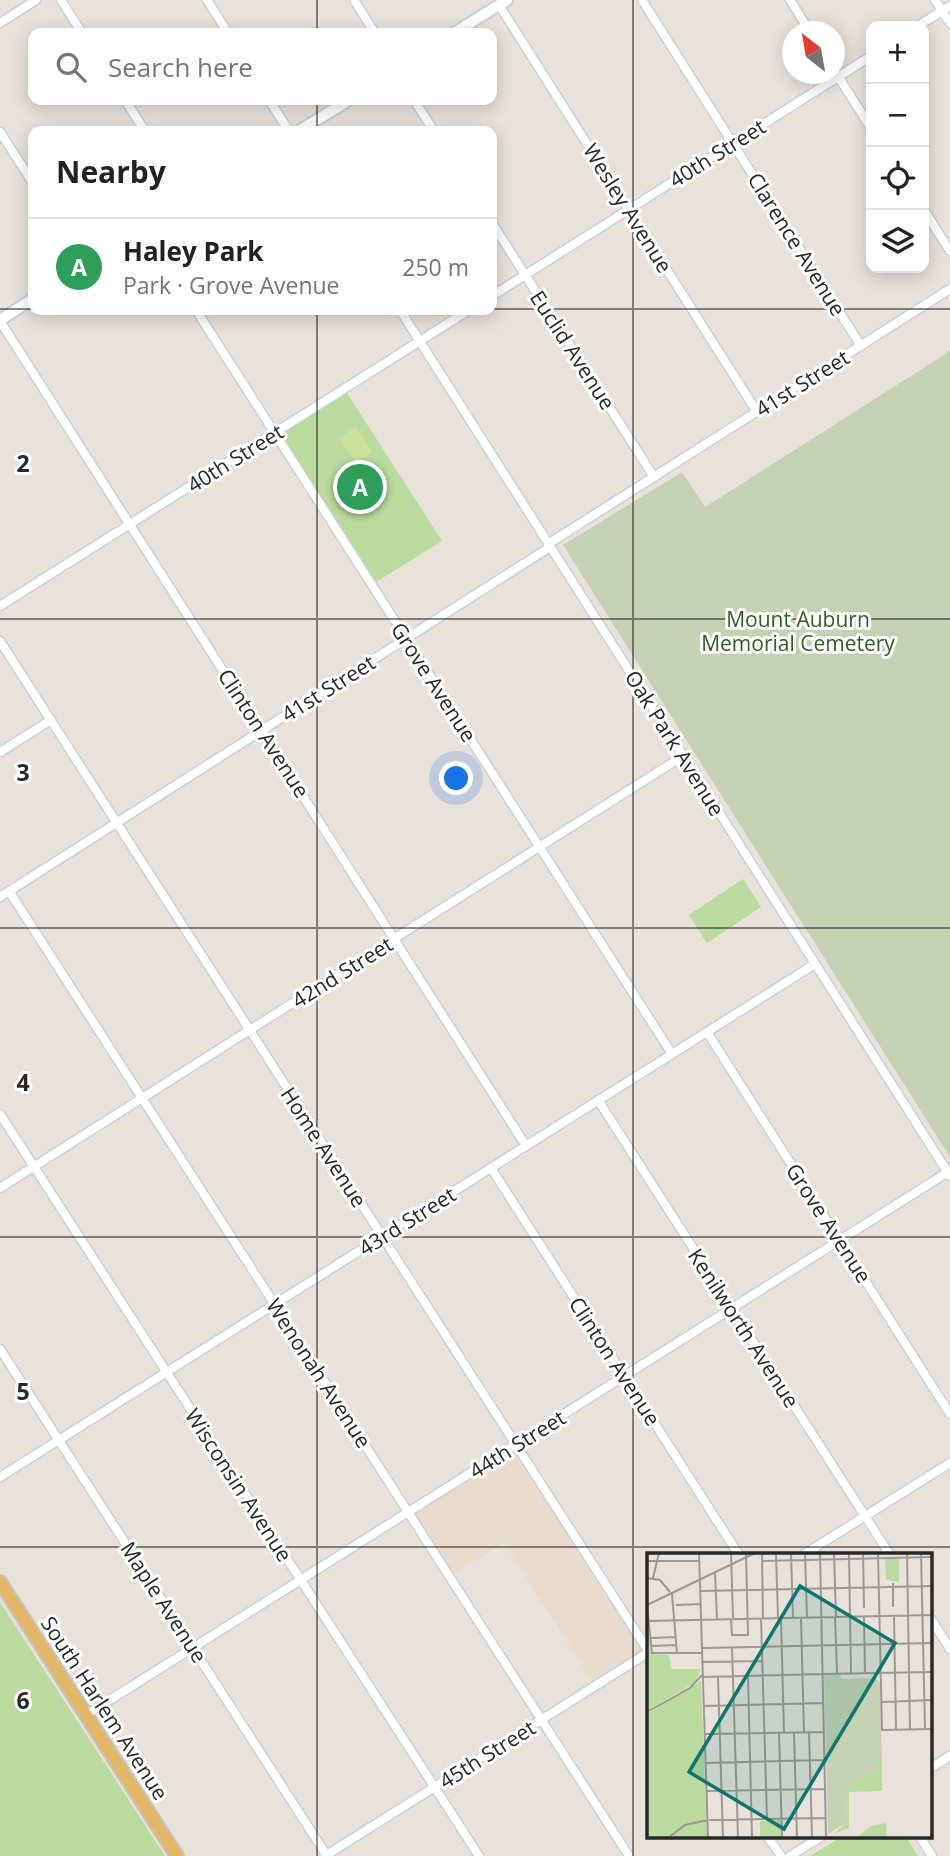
<!DOCTYPE html>
<meta charset="utf-8">
<style>
:root{--surface:#fff;--page:#f2f2f2;--text:#222;--muted:#767676;--line:#e0e0e0;--accent:#4b7be7}
body{margin:0;font-family:"Open Sans",sans-serif;background:var(--page);color:var(--text)}
.controls{position:absolute;right:21px;top:21px;display:grid;overflow:hidden;border-radius:14px;box-shadow:0 4px 18px #0003}
.controls button{width:63px;height:63px;display:grid;place-items:center;padding:0;border:0;border-bottom:2px solid var(--line);background:var(--surface);color:var(--text);font:35px sans-serif}
.compass{position:absolute;left:782px;top:21px;width:63px;height:63px;border-radius:50%;background:var(--surface);box-shadow:0 4px 18px #0003;rotate:329deg}
.you{position:absolute;left:457px;top:779px;width:24px;height:24px;margin:-18px;border:5px solid #fff;border-radius:50%;background:#1a73e8;box-shadow:0 0 0 10px #1a73e833}
.badge{display:grid;place-items:center;width:46px;height:46px;border-radius:50%;background:var(--accent);color:#fff;font-size:23px;font-weight:700}
.pin{position:absolute;translate:-50% -50%;border:4px solid #fff;box-shadow:0 2px 7px #0006}
.list{margin:0;padding:0;list-style:none}
h2{display:flex;justify-content:space-between;align-items:center;height:91px;margin:0;padding:0 28px;font-size:30px}
h2 small{font-size:23px;font-weight:400;color:var(--muted)}
.list li{display:grid;grid-template-columns:46px 1fr auto;gap:21px;align-items:center;box-sizing:border-box;height:98px;padding:0 28px;border-top:2px solid var(--line)}
.list b{display:block;font-size:26px;white-space:nowrap}
.list p{margin:0;font-size:23px;white-space:nowrap;color:var(--muted)}
.list em{font-size:23px;font-style:normal;color:var(--muted)}
.icon{flex:none;width:38px;height:38px;fill:none;stroke:currentColor;stroke-width:2;stroke-linecap:round;stroke-linejoin:round}
.map{position:relative;flex:none;width:950px;height:1856px;overflow:hidden}
.search{position:absolute;background:var(--surface);box-shadow:0 4px 18px #0003;left:28px;top:28px;width:469px;height:77px;display:flex;align-items:center;gap:18px;box-sizing:border-box;padding:0 24px;border-radius:14px;color:var(--muted);font-size:26px}
.panel{position:absolute;background:var(--surface);box-shadow:0 4px 18px #0003;left:28px;top:126px;width:469px;height:189px;border-radius:14px}
.map>svg:first-child{display:block}
.education{fill:#e9dccc}
.green{fill:#b9db9d}
.cemetery{fill:#c6d1b4}
.pitch{fill:#cbe19a}
.lines{fill:none;stroke-linecap:round;stroke-linejoin:round}
.street-casing{stroke:#cacfd9;stroke-width:11}
.secondary-casing{stroke:#cacfd9;stroke-width:14}
.primary-casing{stroke:#c3c3c3;stroke-width:16}
.street{stroke:#fff;stroke-width:8}
.secondary{stroke:#fff;stroke-width:10}
.primary{stroke:#e2b768;stroke-width:12}
.grid{fill:none;stroke:#282828;stroke-width:2;stroke-opacity:0.55}
.labels{text-anchor:middle;dominant-baseline:central;stroke-width:6;stroke-linejoin:round;paint-order:stroke}
.street-label{font-size:21px;fill:#282828;stroke:#fff}
.park-label{font-size:21px;fill:#345d21;stroke:#fff}
.inset-road{fill:none;stroke:#9c9893;stroke-width:2}
.view{fill:#0f766e;fill-opacity:0.15;stroke:#0f766e;stroke-width:3.5}
.inset-edge{fill:none;stroke:#282828;stroke-width:3.5}
.grid-label{font-size:23px;text-anchor:middle;font-weight:bold;fill:#282828;stroke:#fff;stroke-width:6;stroke-linejoin:round;paint-order:stroke}
</style>
<div class="map">
<svg width="950" height="1856" viewBox="0 0 950 1856">
<rect width="100%" height="100%" fill="#e9e2db"/>
<polygon class="education" points="517,1446 646,1650 593,1683 504,1543 450,1576 410,1514"/>
<g class="green">
<polygon points="345,390 442,541 373,584 278,433"/>
<polygon points="743,879 761,907 707,943 689,915"/>
<polygon points="0,1602 165,1856 0,1856"/>
<polygon points="841,1837 906,1837 918,1856 810,1856"/>
</g>
<polygon class="cemetery" points="950,351 950,1157 563,545 682,472 705,507"/>
<polygon class="pitch" points="356,427 372,452 356,463 339,438"/>
<g class="lines">
<defs>
<g id="street">
<polyline points="61,0 82,33"/>
<polyline points="207,0 228,33"/>
<polyline points="354,0 375,33"/>
<polyline points="642,0 861,346"/>
<polyline points="790,0 810,32"/>
<polyline points="935,0 950,23"/>
<polyline points="499,5 757,412"/>
<polyline points="0,23 36,0"/>
<polyline points="918,26 950,6"/>
<polyline points="834,70 871,128"/>
<polyline points="125,100 145,131"/>
<polyline points="269,100 289,131"/>
<polyline points="414,100 434,131"/>
<polyline points="0,132 33,183"/>
<polyline points="924,210 950,251"/>
<polyline points="492,223 654,477"/>
<polyline points="492,296 871,56"/>
<polyline points="196,310 672,1054"/>
<polyline points="400,310 950,1176"/>
<polyline points="0,321 526,1146"/>
<polyline points="548,544 950,289"/>
<polyline points="0,606 469,310"/>
<polyline points="0,641 649,1652"/>
<polyline points="0,752 51,720"/>
<polyline points="9,891 629,1856"/>
<polyline points="0,897 550,547"/>
<polyline points="707,1032 950,1414"/>
<polyline points="598,1100 890,1555"/>
<polyline points="0,1114 479,1856"/>
<polyline points="491,1168 739,1555"/>
<polyline points="0,1188 683,756"/>
<polyline points="0,1349 327,1856"/>
<polyline points="0,1477 815,964"/>
<polyline points="803,1555 950,1463"/>
<polyline points="931,1619 950,1649"/>
<polyline points="86,1715 948,1172"/>
<polyline points="931,1768 950,1756"/>
<polyline points="768,1837 781,1856"/>
<polyline points="920,1837 932,1856"/>
<polyline points="325,1856 649,1652"/>
<polyline points="790,1856 821,1837"/>
</g>
<g id="secondary">
<polyline points="454,33 507,0"/>
<polyline points="299,131 349,100"/>
<polyline points="0,320 33,299"/>
</g>
<polyline id="primary" points="0,1582 177,1856"/>
</defs>
<use href="#street" class="street-casing"/>
<use href="#secondary" class="secondary-casing"/>
<use href="#primary" class="primary-casing"/>
<use href="#street" class="street"/>
<use href="#secondary" class="secondary"/>
<use href="#primary" class="primary"/>
</g>
<path class="grid" d="M317,0V33M633,0V1856M317,100V131M0,309H33M492,309H950M317,310V1856M0,619H950M0,928H950M0,1237H950M0,1547H950"/>
<g class="labels">
<g class="street-label">
<text transform="translate(717 153) rotate(-32)">40th Street</text>
<text transform="translate(628 208) rotate(58)">Wesley Avenue</text>
<text transform="translate(797 244) rotate(58)">Clarence Avenue</text>
<text transform="translate(573 350) rotate(57)">Euclid Avenue</text>
<text transform="translate(802 383) rotate(-32)">41st Street</text>
<text transform="translate(235 458) rotate(-32)">40th Street</text>
<text transform="translate(434 682) rotate(57)">Grove Avenue</text>
<text transform="translate(328 688) rotate(-32)">41st Street</text>
<text transform="translate(264 733) rotate(57)">Clinton Avenue</text>
<text transform="translate(675 743) rotate(58)">Oak Park Avenue</text>
<text transform="translate(342 972) rotate(-32)">42nd Street</text>
<text transform="translate(324 1147) rotate(57)">Home Avenue</text>
<text transform="translate(407 1221) rotate(-32)">43rd Street</text>
<text transform="translate(829 1223) rotate(57)">Grove Avenue</text>
<text transform="translate(744 1328) rotate(57)">Kenilworth Avenue</text>
<text transform="translate(615 1361) rotate(57)">Clinton Avenue</text>
<text transform="translate(319 1373) rotate(57)">Wenonah Avenue</text>
<text transform="translate(517 1444) rotate(-32)">44th Street</text>
<text transform="translate(239 1485) rotate(57)">Wisconsin Avenue</text>
<text transform="translate(164 1602) rotate(57)">Maple Avenue</text>
<text transform="translate(105 1708) rotate(57)">South Harlem Avenue</text>
<text transform="translate(487 1754) rotate(-32)">45th Street</text>
</g>
<g class="park-label">
<text x="798" y="619">Mount Auburn<tspan x="798" dy="24">Memorial Cemetery</tspan></text>
</g>
</g>
<g transform="translate(647 1553)">
<rect width="285" height="285" fill="#e9e2db"/>
<path d="M238,6H252V29L239,27ZM0,54L4,101L22,102L24,116H54L49,129L0,158ZM54,128L60,285H0V161ZM235,211V238L202,239V275L187,281L200,269L199,235ZM133,267L134,285H113V268ZM239,270L240,285H153L210,284L224,273Z" fill="#b9db9d"/>
<path d="M193,121L194,126L228,125L233,130L235,211L199,235L200,269L181,281L177,122Z" fill="#c6d1b4"/>
<path class="inset-road" d="M52,0L61,285M84,0L86,65M115,0L116,66M129,0L131,65M144,0L146,65M158,0L160,65M173,0L179,284M187,0L189,64M202,0L203,64M216,0L217,55M231,0L235,177L286,176M260,0L263,177M274,0L278,176M0,8H52M115,8L286,4M68,19L70,66M0,25L13,27L23,39M6,25L12,0M246,30V54M53,38L286,33M25,41L30,100M0,52L108,0M29,52L54,51M0,53L5,100H55M217,63L218,120M188,64L190,120M203,64L204,120M247,64L249,177M114,66L120,266M134,66L137,179M154,66L157,179M84,67L85,82H101L99,0M0,68L286,62M4,85L29,84M5,93L30,92M56,95L286,90M85,95L91,285M55,109L115,108M175,121L286,119M101,123L105,285M56,124L175,121M71,124L76,285M235,149L286,147M57,153L176,150M0,159L43,135L55,122M132,179L135,285M147,179L150,285M162,179L165,284M58,181L177,179M59,210L177,207M60,238L178,236M62,267L179,265M21,285L38,272L61,267"/>
<path class="view" d="M153,33L248,90L137,276L42,219Z"/>
<rect width="285" height="285" class="inset-edge"/>
</g>
<g class="grid-label">
<text x="23" y="472">2</text>
<text x="23" y="781">3</text>
<text x="23" y="1091">4</text>
<text x="23" y="1400">5</text>
<text x="23" y="1709">6</text>
</g>
</svg>
<div class="controls">
<button>+</button>
<button>−</button>
<button><svg class="icon" aria-label="locate" viewBox="0 0 24 24"><circle cx="12" cy="12" r="6"/><path d="M12 2v4M12 18v4M2 12h4M18 12h4"/></svg></button>
<button><svg class="icon" aria-label="layers" viewBox="0 0 24 24"><path d="M12 4l9 5-9 5-9-5zM3 14l9 5 9-5"/></svg></button>
</div>
<svg class="compass" viewBox="-18 -18 36 36"><path d="M0-13l5 13h-10z" fill="#e53935"/><path d="M0 13l5-13h-10z" fill="#767676"/></svg>
<div class="you"></div>
<div class="pin badge" style="left:360px;top:487px;background:#2e9e5b">A</div>
<div class="search"><svg class="icon" aria-label="search" viewBox="0 0 24 24"><circle cx="10" cy="10" r="6"/><path d="M15 15l6 6"/></svg>Search here</div>
<section class="panel">
<h2>Nearby<small></small></h2>
<ul class="list">
<li><span class="badge" style="background:#2e9e5b">A</span><div><b>Haley Park</b><p>Park · Grove Avenue</p></div><em>250 m</em></li>
</ul>
</section>
</div>
